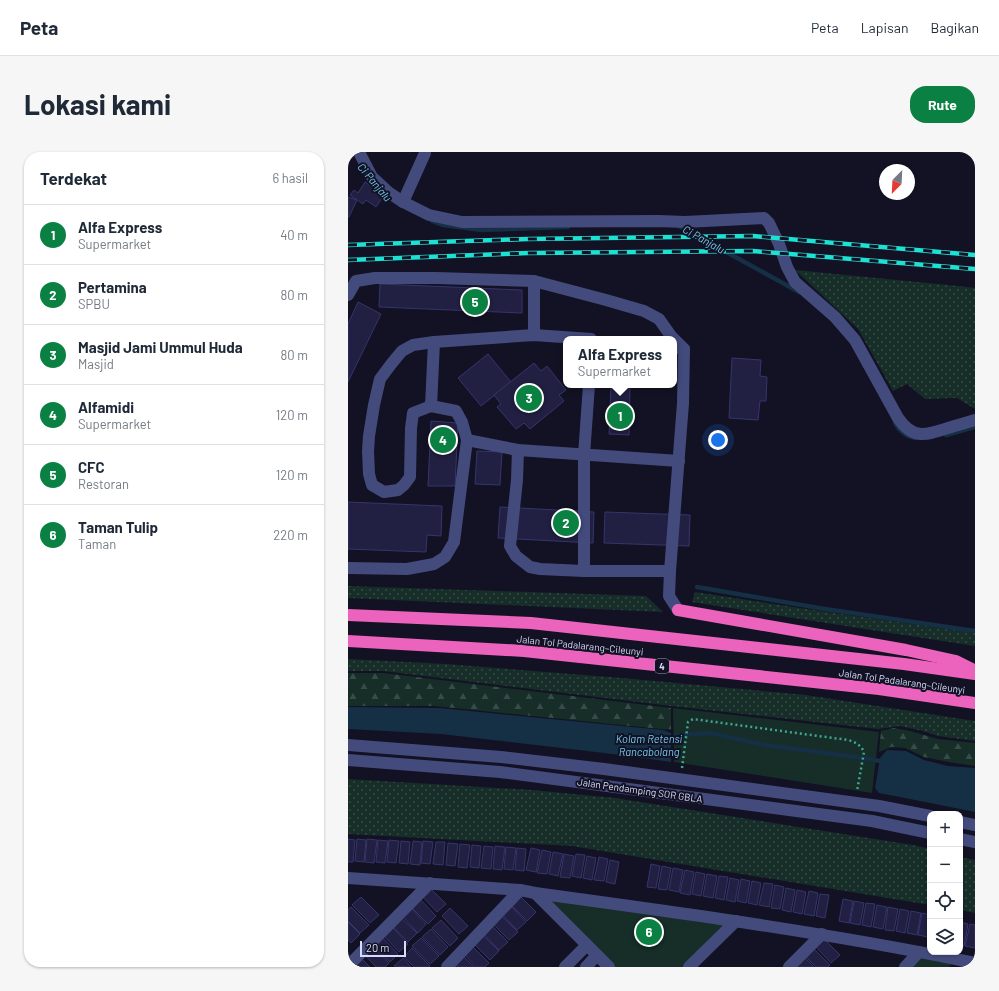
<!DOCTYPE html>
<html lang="id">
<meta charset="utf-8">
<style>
:root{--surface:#fff;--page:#f6f6f7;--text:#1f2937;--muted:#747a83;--line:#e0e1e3;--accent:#0b8043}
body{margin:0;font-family:Barlow,sans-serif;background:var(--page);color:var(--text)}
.controls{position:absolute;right:12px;bottom:12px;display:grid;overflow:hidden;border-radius:8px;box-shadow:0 1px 3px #0004}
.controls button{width:36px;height:36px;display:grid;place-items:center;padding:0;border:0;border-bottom:1px solid var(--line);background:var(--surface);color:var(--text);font:20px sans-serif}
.compass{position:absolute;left:531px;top:12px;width:36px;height:36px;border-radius:50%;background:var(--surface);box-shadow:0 1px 3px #0004;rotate:204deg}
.scale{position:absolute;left:12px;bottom:10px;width:46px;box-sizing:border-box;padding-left:4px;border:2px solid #d9dbfa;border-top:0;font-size:11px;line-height:14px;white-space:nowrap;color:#d9dbfa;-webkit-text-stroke:3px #121224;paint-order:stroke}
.you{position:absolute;left:370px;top:288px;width:14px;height:14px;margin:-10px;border:3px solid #fff;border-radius:50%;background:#1a73e8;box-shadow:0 0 0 6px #1a73e833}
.badge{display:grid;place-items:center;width:26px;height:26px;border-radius:50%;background:var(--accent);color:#fff;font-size:13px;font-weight:700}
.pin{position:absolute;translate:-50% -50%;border:2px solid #fff;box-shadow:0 1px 4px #0006}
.popup{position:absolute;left:215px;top:184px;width:114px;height:52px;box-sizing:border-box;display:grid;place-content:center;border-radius:8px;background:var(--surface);filter:drop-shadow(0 1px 3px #0005);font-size:13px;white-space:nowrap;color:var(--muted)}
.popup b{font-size:15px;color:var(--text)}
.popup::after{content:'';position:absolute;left:50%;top:100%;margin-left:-8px;border:8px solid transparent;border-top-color:var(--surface)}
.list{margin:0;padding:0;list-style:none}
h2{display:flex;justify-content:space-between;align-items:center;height:52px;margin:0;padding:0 16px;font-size:17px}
h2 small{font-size:13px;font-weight:400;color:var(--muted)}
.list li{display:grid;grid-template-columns:26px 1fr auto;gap:12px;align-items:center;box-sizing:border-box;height:60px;padding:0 16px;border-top:1px solid var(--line)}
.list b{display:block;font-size:15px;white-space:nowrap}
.list p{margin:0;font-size:13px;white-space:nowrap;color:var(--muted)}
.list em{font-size:13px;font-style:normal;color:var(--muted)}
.icon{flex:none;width:22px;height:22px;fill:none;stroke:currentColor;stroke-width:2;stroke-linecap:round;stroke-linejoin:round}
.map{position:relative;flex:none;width:627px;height:815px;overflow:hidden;border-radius:16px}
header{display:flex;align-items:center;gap:24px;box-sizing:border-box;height:56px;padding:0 20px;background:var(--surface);border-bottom:1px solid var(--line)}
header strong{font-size:19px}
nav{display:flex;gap:22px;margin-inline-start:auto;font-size:14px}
.intro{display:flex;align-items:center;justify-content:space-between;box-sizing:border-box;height:96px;padding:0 24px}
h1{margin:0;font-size:28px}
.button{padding:10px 18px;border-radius:16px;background:var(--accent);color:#fff;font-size:14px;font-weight:700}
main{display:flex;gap:24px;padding:0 24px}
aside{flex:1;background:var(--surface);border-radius:16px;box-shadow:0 1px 3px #0004}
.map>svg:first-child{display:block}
.grass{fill:url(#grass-dots)}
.forest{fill:url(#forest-firs)}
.green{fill:#162d28}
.water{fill:#152f45}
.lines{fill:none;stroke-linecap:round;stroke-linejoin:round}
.stream{stroke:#152f45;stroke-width:4.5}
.building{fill:#212042;stroke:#36356b}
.path{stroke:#3fa990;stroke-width:2.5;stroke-dasharray:2 3;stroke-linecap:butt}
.minor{stroke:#434b7d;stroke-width:12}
.highway{stroke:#eb63bc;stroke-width:12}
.rail-casing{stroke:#1de2d3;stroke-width:4.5}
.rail{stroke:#121224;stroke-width:3;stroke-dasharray:9;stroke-linecap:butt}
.labels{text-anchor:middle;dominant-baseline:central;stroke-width:4;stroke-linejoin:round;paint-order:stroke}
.shield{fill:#121224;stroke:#9d9fba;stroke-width:1}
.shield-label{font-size:9px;font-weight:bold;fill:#d9dbfa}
.street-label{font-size:10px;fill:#d9dbfa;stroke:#121224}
.water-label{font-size:11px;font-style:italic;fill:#74caed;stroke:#121224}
</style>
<header>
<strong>Peta</strong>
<nav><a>Peta</a><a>Lapisan</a><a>Bagikan</a></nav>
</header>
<div class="intro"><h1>Lokasi kami</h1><a class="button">Rute</a></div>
<main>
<aside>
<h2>Terdekat<small>6 hasil</small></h2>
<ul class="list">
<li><span class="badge">1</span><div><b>Alfa Express</b><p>Supermarket</p></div><em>40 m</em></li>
<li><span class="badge">2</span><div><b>Pertamina</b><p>SPBU</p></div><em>80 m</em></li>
<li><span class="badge">3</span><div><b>Masjid Jami Ummul Huda</b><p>Masjid</p></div><em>80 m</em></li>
<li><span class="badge">4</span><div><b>Alfamidi</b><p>Supermarket</p></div><em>120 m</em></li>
<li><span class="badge">5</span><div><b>CFC</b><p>Restoran</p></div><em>120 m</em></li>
<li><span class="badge">6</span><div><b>Taman Tulip</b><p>Taman</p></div><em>220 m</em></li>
</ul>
</aside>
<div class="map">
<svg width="627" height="815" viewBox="0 0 627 815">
<defs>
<pattern id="grass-dots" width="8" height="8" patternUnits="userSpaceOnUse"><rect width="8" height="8" fill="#162d28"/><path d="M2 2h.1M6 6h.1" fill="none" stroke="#374b48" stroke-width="1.8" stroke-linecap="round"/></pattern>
<pattern id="forest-firs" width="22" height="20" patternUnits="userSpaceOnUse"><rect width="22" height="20" fill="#162d28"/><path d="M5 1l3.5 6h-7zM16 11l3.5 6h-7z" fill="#374b48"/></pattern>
</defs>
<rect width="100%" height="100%" fill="#121224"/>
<g class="grass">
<polygon points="447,118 610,134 627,136 627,257 609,246 577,247 559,232 545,239 510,177"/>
<polygon points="0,434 298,444 315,460 0,446"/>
<polygon points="347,440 472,459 627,481 627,494 344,450"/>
<polygon points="0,507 98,512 274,526 458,543 627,569 627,589 590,584 575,579 552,574 530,577 323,554 35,519 0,519"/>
<polygon points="0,627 184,638 267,646 565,693 582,697 582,753 224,694 0,682"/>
<polygon points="612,705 627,708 627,761 612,758"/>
</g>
<g class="forest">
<polygon points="0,521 35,521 323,556 323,578 86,554 0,554"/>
<polygon points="546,576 562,579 590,587 627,591 627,614 601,610 576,605 557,596 543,595 531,600 533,579"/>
</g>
<g class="green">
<polygon points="325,556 531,580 524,641 326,610"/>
<polygon points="193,744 382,771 336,815 266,815"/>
<polygon points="571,800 608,807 601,815 557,815"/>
</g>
<g class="water">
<polygon points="0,555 92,556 315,578 323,581 323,610 273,603 93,582 0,577"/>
<polygon points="539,598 558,599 576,608 600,614 627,616 627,660 557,646 531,641 527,636 532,606"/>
</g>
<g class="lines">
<g class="stream">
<polyline points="84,69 95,73 134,78 220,75"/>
<polyline points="331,74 451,140"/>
<path d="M547,271C552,280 559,286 571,286"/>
<polyline points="598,283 627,275"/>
<polyline points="349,435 477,457 627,479"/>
<polyline points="319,587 333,583 362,581 417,593 522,607 536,610"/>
</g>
</g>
<g class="building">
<polygon points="17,30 36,43 28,55 18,48 15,52 2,43 6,38 10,41"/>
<polygon points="0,45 9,48 1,65 0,65"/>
<polygon points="32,132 174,138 174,161 31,155"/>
<polygon points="10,150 33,162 0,230 0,172"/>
<polygon points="140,202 163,230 133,254 110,226"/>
<polygon points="384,206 413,208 412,224 419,225 418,249 412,249 410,268 381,266"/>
<polygon points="186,211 193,219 199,214 218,238 211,243 216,249 182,277 176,271 168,277 149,255 153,252 146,243"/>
<polygon points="263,233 282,233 281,283 261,282"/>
<polygon points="83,269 110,271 107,334 80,334"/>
<polygon points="129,299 154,300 152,333 127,332"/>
<polygon points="0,350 94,354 93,384 79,383 78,400 0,397"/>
<polygon points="152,355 246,360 245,391 150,386"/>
<polygon points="257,360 342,363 341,394 256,391"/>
<polygon points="0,687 7,688 5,710 0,710"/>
<polygon points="9,687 18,688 16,710 7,709"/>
<polygon points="19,687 29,688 26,711 17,710"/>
<polygon points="30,688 40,689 37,711 28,710"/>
<polygon points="41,688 51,689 48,711 39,710"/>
<polygon points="53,689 62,690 60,712 51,711"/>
<polygon points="65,689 74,690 72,713 62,712"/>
<polygon points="75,689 85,690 82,712 73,711"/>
<polygon points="88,690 97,690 95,713 85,712"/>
<polygon points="100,691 110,692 107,714 98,713"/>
<polygon points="112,692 122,693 119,716 110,715"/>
<polygon points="124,693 133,694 131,716 122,715"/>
<polygon points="136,694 145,695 143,717 133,716"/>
<polygon points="147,694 157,695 154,718 145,717"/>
<polygon points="158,695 168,696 165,718 156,717"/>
<polygon points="169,696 178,697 176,719 167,718"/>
<polygon points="183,696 192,698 188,720 178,718"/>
<polygon points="194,698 203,700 199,722 189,721"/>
<polygon points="205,700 215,702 210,724 201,722"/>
<polygon points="216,702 226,704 222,726 212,725"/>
<polygon points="228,702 237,703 233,726 224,724"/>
<polygon points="239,704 248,706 244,728 235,726"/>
<polygon points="251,705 260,707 256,729 246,728"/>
<polygon points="262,708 271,710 267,732 258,730"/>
<polygon points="303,712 312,714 308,736 299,735"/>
<polygon points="314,714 323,716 319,738 310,737"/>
<polygon points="325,716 335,718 331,740 321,738"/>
<polygon points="337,718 346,720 342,743 332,741"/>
<polygon points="348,720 357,722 353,744 344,742"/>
<polygon points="359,722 369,724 365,746 355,744"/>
<polygon points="371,724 380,725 376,748 367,746"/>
<polygon points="382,726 391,728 387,750 378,748"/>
<polygon points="393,727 402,729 398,751 389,749"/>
<polygon points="404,729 413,731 409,753 400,751"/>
<polygon points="416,731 425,732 421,755 411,753"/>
<polygon points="427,733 436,735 432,757 423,756"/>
<polygon points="80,734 98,752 89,760 72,742"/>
<polygon points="438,736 447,738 443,760 434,758"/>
<polygon points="449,738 458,740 454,762 445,760"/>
<polygon points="461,739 470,741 466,764 456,762"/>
<polygon points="170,742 188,760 179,769 161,751"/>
<polygon points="472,742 481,743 477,766 468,764"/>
<polygon points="13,745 31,763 22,771 4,753"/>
<polygon points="71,746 88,764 80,772 62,754"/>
<polygon points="495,747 505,749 501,771 491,769"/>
<polygon points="506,749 516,751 512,773 502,771"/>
<polygon points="518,751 527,752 523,775 514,773"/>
<polygon points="161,752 178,770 169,778 152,760"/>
<polygon points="529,753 539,755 535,777 525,775"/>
<polygon points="61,754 78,772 70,781 52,762"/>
<polygon points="3,755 21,773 12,781 0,769 0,758"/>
<polygon points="540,755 550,757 546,779 537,778"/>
<polygon points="102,756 120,774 111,782 94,764"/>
<polygon points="552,757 561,759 557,781 548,779"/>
<polygon points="563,759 573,761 569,783 559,781"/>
<polygon points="574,761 582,763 582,773 580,785 570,783"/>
<polygon points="152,762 170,780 161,788 143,770"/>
<polygon points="51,764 69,781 60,790 42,772"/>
<polygon points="93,768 110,786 102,794 84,776"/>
<polygon points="0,770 12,782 3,791 0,788"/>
<polygon points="612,770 620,772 616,794 612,793"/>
<polygon points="142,772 160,790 151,798 134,780"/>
<polygon points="622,772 627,773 627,796 617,794"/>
<polygon points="43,774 60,792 51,800 34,782"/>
<polygon points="83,777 100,795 92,803 74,785"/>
<polygon points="133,781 151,799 142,808 124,790"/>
<polygon points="33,784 50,802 42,810 24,792"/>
<polygon points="474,785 492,803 483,811 466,793"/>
<polygon points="73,786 91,804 82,812 64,794"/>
<polygon points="24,793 41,811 37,815 28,815 15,801"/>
<polygon points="123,793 141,811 137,815 128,815 115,801"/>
<polygon points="464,795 482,813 480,815 468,815 456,803"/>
<polygon points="64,796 82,814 81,815 66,815 56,805"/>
<polygon points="113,802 126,815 110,815 105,810"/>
<polygon points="456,805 466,815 449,815"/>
<polygon points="13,806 22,815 6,815"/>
<polygon points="55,806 63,815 46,814"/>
</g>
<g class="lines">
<path class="path" d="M334,616L340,570L345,567L500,588C507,590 513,593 516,600L509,639"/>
<g class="minor">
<path d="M11,0L24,25L40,40L55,50L81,63L114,70L311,69L337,70L416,66L421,71L431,92L439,115L447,130L487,165L507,188L550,266C565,288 578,283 600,276C609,273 618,271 627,268"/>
<polyline points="55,50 77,1"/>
<polyline points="186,129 186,183"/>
<polyline points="0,143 8,129 27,126 88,126 186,129 258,148 296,159 311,167 323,184 336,197"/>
<polyline points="329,196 336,197 335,251 322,419 321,444 330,458"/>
<polyline points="83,254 86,190"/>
<polyline points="119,288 170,298 331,309"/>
<polyline points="170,298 169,328 162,394 168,404 182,415 192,417 236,419 322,419"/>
<polyline points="0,416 59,417 86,412 97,405 106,390 119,288 114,270 108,259 83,254 65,261 63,276 62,325 56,333 50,338 36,340 24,333 21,322 20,299 21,284 26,253 32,227 44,211 54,199 65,193 86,190 186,183 243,187"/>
<polyline points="236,419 236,303 241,233"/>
<polyline points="0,593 153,605 256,617 531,654 582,664"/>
<polyline points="0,608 152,620 524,669 582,681"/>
<polyline points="612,670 627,673"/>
<polyline points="612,687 627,690"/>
<path d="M0,726L172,738L187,741C334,761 481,781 627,811"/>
<polyline points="187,741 261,815"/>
<polyline points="0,814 82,731"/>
<polyline points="99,815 172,738"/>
<polyline points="217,815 239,793"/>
<polyline points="238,815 249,803"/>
<polyline points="341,815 388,769"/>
<polyline points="441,815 474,782"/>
<polyline points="557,815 571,800"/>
</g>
<g class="highway">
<polyline points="330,458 558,498 608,509 622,516 627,519"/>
<polyline points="0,463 183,471 556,512 627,522"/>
<polyline points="0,489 176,499 466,530 531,537 627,551"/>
</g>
<defs>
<g id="rail">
<polyline points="0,93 180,87 405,84 627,103"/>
<polyline points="0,108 181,101 405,99 627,117"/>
</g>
</defs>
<use href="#rail" class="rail-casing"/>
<use href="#rail" class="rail"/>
</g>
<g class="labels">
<rect class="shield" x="307" y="507" width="14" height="14" rx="3"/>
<g class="shield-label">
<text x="314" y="514">4</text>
</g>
<g class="street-label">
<text transform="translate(232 493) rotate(6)">Jalan Tol Padalarang–Cileunyi</text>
<text transform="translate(554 529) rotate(8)">Jalan Tol Padalarang–Cileunyi</text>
<text transform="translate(292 638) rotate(8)">Jalan Pendamping SOR GBLA</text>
</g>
<g class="water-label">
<text transform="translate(27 30) rotate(50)">Ci Panjalu</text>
<text transform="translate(356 87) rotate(29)">Ci Panjalu</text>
<text x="301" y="586">Kolam Retensi<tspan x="301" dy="13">Rancabolang</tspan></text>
</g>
</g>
</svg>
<div class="controls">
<button>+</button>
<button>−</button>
<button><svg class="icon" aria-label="locate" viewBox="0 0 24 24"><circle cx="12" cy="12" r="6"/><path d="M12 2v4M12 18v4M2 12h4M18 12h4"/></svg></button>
<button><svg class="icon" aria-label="layers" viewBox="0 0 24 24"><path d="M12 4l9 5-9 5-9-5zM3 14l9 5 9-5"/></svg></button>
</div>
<svg class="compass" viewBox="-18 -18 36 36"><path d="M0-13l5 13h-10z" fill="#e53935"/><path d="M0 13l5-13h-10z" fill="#747a83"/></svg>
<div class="scale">20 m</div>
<div class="you"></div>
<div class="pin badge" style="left:272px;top:264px">1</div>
<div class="popup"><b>Alfa Express</b>Supermarket</div>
<div class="pin badge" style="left:218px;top:371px">2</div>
<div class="pin badge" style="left:181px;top:246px">3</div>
<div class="pin badge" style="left:95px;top:288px">4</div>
<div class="pin badge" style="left:127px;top:150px">5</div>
<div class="pin badge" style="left:301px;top:780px">6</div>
</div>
</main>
